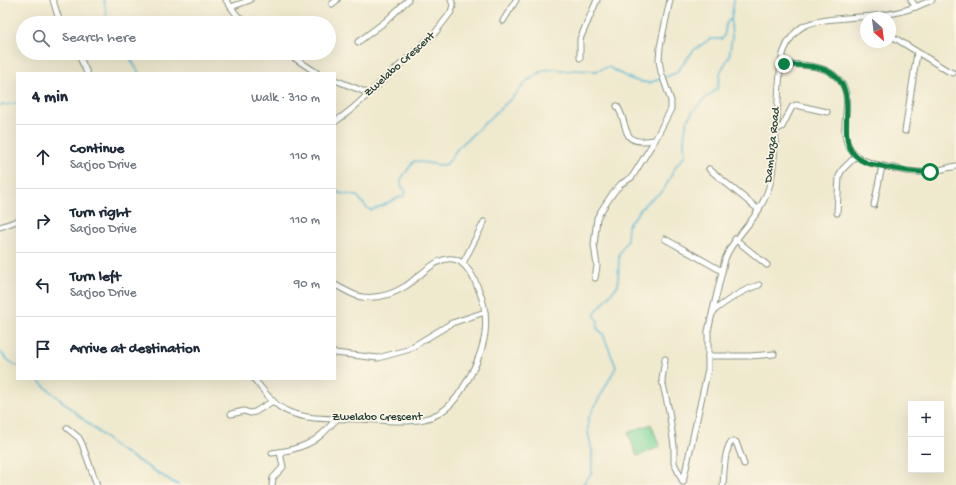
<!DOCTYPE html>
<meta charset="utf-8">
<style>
:root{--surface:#fff;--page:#f6f6f7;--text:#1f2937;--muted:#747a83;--line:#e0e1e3}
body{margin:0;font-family:"Gochi Hand",sans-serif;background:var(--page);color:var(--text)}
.controls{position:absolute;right:12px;bottom:12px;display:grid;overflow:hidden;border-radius:0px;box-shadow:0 4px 16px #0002}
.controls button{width:36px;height:36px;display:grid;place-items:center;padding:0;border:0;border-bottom:1px solid var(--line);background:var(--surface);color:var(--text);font:20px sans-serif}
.compass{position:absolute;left:860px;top:12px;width:36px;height:36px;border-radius:50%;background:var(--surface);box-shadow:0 4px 16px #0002;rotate:152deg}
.stop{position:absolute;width:12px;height:12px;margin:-9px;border:3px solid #0b8043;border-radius:50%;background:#fff}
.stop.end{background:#0b8043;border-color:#fff;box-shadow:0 1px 4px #0008}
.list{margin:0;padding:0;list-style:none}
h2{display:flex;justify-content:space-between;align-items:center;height:52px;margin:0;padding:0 16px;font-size:17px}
h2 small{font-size:13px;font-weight:400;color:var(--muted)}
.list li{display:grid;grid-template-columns:26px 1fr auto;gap:12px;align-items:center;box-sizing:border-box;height:64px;padding:0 16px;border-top:1px solid var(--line)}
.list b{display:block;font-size:15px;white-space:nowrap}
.list p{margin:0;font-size:13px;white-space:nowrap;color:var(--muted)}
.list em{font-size:13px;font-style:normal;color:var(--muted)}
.icon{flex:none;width:22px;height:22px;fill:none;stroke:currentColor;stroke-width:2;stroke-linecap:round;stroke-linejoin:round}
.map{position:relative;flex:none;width:956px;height:485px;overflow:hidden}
.search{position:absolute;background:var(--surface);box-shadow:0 4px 16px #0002;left:16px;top:16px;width:320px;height:44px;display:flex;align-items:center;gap:10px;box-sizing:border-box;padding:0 14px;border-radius:22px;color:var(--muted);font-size:15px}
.panel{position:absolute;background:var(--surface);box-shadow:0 4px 16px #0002;left:16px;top:72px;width:320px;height:308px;border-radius:0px}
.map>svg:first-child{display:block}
.grass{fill:#7fd79c;stroke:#4f8a68}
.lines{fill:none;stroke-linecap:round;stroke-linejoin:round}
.stream{stroke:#5abbd9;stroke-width:1.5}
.street-casing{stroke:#879381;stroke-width:7}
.street{stroke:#fff;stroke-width:5}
.route{stroke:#0b8043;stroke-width:5}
.labels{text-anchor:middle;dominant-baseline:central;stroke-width:3.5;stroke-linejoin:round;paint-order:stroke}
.street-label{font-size:12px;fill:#1f3d34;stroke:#fcf5e5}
</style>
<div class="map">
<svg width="956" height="485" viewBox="0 0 956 485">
<rect width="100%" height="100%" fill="#fcf5e5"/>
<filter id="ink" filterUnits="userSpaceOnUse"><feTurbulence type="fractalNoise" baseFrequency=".025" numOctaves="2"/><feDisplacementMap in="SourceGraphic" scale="8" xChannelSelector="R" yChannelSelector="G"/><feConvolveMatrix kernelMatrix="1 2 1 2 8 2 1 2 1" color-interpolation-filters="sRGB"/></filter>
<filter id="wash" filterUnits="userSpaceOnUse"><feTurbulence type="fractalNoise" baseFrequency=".012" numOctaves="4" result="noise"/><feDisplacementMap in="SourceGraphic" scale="16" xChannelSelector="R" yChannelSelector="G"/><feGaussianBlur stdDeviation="0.9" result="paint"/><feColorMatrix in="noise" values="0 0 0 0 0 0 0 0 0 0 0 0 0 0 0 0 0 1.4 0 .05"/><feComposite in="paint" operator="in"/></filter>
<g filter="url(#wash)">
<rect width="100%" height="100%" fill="#efe9ce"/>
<polygon class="grass" points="651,424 660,447 637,456 628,433"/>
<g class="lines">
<g class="stream">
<polyline points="104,0 107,18 110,23"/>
<polyline points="127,53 139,73"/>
<polyline points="0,105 5,105 17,103"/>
<path d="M335,191L339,193L357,196L367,208L371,210C383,207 392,199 404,196L406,192L401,185V179L414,161L440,165L447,164L457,149L514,96L527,81L544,70L555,69L568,71L574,70L596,71L608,67L633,80L649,83L676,73L694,50L710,39H722C728,33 722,23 731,19"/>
<polyline points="0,352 8,360 17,366"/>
<polyline points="36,379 117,448 178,485"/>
<path d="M582,485L592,473V450L588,432V419L616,367L603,334L597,328L598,321L594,314L618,285L619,254L627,240L628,225L646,203L663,191L676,166L685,155C681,120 690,110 717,89L721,71L729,57L732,38L731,21L734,0"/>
</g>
</g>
</g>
<g filter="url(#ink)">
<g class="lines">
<defs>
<g id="street">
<polyline points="53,0 60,23"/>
<polyline points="226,0 236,14 245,23"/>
<polyline points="911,0 916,7"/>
<polyline points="332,4 337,0"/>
<polyline points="231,7 250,0"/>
<polyline points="503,21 516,0"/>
<polyline points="890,35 948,71 953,73"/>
<polyline points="358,42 386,21 408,0"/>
<polyline points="78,53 87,73"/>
<polyline points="287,53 317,73"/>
<polyline points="580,58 580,39 597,0"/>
<path d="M781,64C798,65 820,64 834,75C855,90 843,114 845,135C849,161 872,164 893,168C904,171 915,173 926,172C936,172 946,168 956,166"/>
<polyline points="335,80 368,93"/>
<path d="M617,106C631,128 618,146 655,140"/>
<polyline points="335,122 352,109 435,33 451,12 453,5 451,0"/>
<polyline points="776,129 782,127 792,107 796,105 827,112"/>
<polyline points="905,131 917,53"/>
<polyline points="709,169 759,210"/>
<polyline points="874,205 882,166"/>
<polyline points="837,213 839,176 842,170 856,156"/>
<polyline points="0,227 17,221"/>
<polyline points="665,239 722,271"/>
<polyline points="735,239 767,265"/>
<polyline points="463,263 484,222"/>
<polyline points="595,278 597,266 594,245 597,218 601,211 613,193 621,184 632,177 655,140 671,109 671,101 661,72 659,60 660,47 670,0"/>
<path d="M713,313L715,310C729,299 742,290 759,285"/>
<polyline points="335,353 378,358 407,350 452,323 485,312"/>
<polyline points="708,356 750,356 774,354"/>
<polyline points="665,359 662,380 669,411 674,446 674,463 683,482"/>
<path d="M254,379C264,391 274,406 289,412C310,421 338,418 361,419C381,420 404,423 424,419C429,418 434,416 438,414C449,408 457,398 463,388C483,356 494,324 478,288C475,280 469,269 462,263C443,248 421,276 406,286C393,294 377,299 362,297C353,296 344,289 335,285"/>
<polyline points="231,414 244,411 250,413 255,412 273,401"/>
<polyline points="67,428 79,438 82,444 97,485"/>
<path d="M272,453C289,451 309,447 322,434C328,429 332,423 338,418"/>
<path d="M683,482L708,369V331L725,259C733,238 749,227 759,209C765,199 770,187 772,175C776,145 777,115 779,84C780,74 780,62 784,51C787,43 794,32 802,27C818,17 862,18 883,15C899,13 917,7 932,0"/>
<polyline points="272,485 273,478 283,467 280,452"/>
<path d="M723,485C724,473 724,451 731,442H736L744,464"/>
</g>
</defs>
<use href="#street" class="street-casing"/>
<use href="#street" class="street"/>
</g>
</g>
<g class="lines" filter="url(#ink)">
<path class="route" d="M784,64C800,66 821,64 834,75C864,98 826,147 867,163C873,165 879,165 885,167C900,170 915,173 930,172"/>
</g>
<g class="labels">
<g class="street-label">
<text transform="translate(400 65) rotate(-42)">Zwelabo Crescent</text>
<text transform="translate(773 145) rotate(-84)">Dambuza Road</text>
<text x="377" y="418">Zwelabo Crescent</text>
</g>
</g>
</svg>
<div class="controls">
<button>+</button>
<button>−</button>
</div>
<svg class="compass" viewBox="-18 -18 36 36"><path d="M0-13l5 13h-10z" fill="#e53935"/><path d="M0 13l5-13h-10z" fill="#747a83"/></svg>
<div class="stop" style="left:930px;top:172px"></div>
<div class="stop end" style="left:784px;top:64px"></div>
<div class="search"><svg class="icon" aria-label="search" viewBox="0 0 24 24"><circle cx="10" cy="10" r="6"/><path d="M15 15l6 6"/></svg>Search here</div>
<section class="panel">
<h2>4 min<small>Walk · 310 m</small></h2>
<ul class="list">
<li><svg class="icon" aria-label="ahead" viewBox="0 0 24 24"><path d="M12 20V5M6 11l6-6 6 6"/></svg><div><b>Continue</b><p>Sarjoo Drive</p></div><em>110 m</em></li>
<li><svg class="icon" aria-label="right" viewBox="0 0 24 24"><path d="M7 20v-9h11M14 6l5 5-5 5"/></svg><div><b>Turn right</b><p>Sarjoo Drive</p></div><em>110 m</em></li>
<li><svg class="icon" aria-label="left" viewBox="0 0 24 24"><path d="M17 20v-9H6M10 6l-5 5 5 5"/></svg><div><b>Turn left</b><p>Sarjoo Drive</p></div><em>90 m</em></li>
<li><svg class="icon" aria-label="arrive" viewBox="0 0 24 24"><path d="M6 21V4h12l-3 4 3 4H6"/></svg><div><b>Arrive at destination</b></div></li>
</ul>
</section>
</div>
